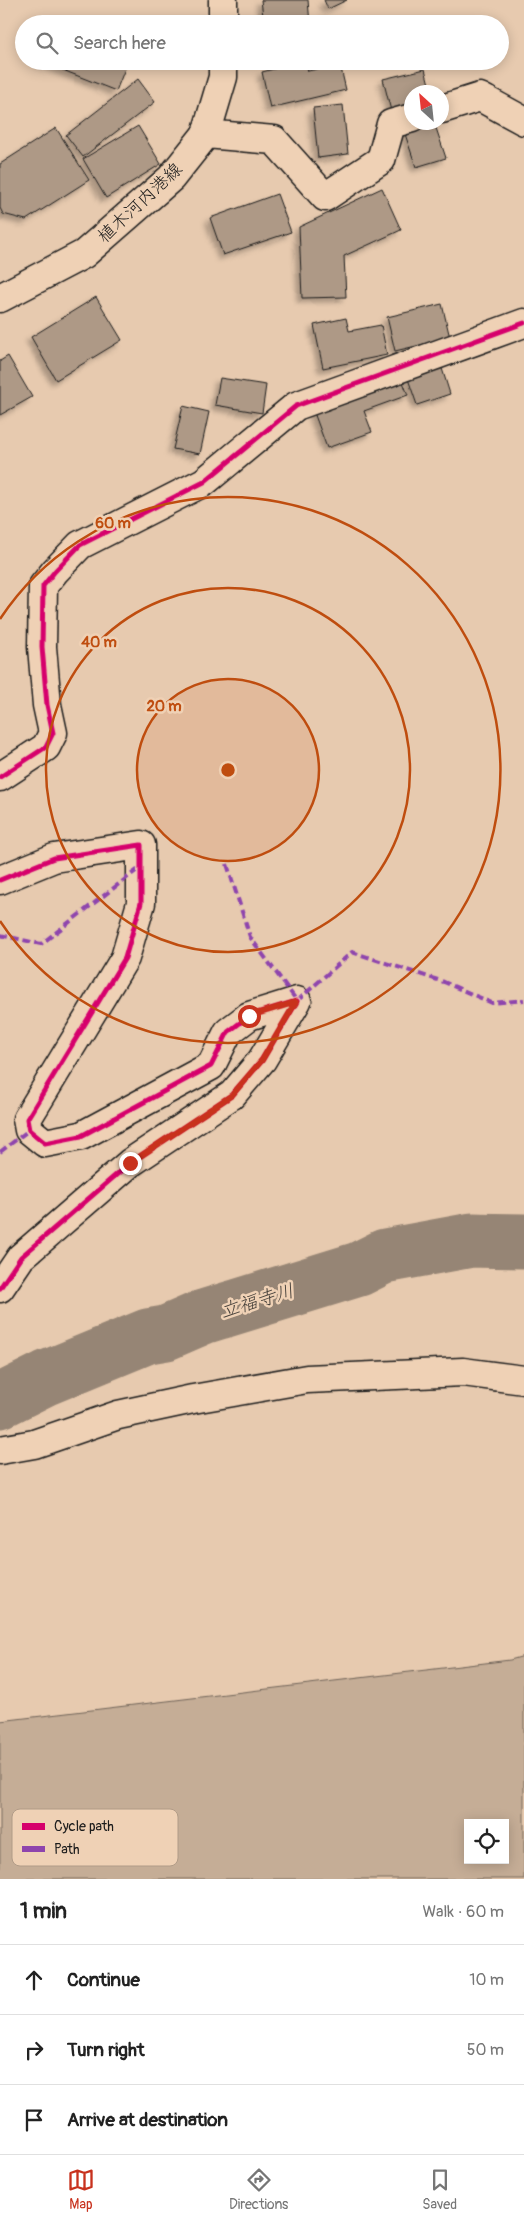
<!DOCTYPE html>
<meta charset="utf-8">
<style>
:root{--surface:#fff;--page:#f6f6f6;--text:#222;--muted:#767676;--line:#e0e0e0;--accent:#c8321e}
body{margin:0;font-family:Pangolin,"Klee One",sans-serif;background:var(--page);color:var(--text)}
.controls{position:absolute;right:15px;bottom:15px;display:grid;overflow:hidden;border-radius:0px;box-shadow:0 2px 12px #0003}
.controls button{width:45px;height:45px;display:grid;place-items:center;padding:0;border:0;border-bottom:1px solid var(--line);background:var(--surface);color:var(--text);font:25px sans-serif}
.compass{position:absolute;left:404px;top:85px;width:45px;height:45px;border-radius:50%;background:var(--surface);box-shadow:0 2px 12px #0003;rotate:333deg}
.stop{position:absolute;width:15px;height:15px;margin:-11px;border:4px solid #c8321e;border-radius:50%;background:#fff}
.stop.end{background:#c8321e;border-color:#fff;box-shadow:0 1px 5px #0008}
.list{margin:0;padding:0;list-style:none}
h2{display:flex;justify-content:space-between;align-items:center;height:65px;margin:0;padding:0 20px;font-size:21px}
h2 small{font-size:16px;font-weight:400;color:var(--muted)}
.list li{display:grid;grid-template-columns:32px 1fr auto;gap:15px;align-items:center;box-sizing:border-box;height:70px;padding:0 20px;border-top:1px solid var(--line)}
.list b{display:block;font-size:19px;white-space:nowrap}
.list em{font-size:16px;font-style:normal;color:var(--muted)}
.icon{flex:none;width:28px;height:28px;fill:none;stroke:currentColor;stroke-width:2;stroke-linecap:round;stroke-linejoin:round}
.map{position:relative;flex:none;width:524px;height:1879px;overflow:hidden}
.search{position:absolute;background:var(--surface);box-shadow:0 2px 12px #0003;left:15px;right:15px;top:15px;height:55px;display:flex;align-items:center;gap:12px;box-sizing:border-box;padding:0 18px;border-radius:28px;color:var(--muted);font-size:19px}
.sheet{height:275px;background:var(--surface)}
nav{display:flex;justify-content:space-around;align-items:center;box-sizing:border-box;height:70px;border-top:1px solid var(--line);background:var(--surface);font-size:14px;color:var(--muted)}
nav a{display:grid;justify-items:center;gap:2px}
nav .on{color:var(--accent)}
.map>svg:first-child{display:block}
.green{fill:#c5ad96;stroke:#706459;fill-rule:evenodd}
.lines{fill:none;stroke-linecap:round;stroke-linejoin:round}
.river{stroke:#968574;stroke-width:55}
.building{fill:#ae9986;stroke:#1c1c1c;filter:url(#shadow)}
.minor-casing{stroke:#1c1c1c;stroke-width:31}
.major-casing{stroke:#1c1c1c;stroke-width:31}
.minor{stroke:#efd1b5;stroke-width:28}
.major{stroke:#efd1b5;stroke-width:28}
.quiet{stroke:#8e44ad;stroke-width:4;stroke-dasharray:8 4;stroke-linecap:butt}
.cycleway-casing{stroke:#efd1b5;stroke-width:8}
.cycleway{stroke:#d6006c;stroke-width:5}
.route{stroke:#c8321e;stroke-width:6}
.ring{fill:none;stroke:#bf4d0f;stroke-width:2.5}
.labels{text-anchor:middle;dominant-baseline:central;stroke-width:5;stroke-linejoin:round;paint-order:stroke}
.street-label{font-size:18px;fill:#1c1c1c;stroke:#efd1b5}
.water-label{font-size:19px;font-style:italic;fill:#47413b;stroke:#efd1b5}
.key{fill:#efd1b5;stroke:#b09b87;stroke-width:1}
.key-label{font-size:14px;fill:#1c1c1c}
.centre{fill:#bf4d0f;stroke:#efd1b5;stroke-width:2.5}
.ring-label{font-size:15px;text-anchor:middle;font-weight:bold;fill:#bf4d0f;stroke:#efd1b5;stroke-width:5;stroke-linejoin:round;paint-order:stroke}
</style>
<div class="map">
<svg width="524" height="1879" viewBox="0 0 524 1879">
<defs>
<filter id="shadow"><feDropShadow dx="-4.5" dy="4.5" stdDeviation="2.5" flood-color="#0004"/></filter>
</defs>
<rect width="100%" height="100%" fill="#e7caaf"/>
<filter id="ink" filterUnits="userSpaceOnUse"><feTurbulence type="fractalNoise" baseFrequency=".02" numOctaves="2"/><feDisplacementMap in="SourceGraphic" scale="10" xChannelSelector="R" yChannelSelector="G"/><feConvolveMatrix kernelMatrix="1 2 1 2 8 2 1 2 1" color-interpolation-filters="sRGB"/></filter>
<g filter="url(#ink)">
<path class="green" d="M524,1656V1879H0V1721L510,1660ZM468,1823H505V1860H468Z"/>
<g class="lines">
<polyline class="river" points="0,1401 46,1378 148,1336 166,1333 203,1317 359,1269 385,1256 472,1240 524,1241"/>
</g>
<g class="building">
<polygon points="261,0 308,0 310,24 264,24"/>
<polygon points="324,0 347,0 328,9"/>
<polygon points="40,61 128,61 116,91"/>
<polygon points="305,61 308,71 340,64 346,90 270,108 262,72"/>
<polygon points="425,69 431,92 412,92 412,114 393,119 383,79"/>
<polygon points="138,79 155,102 83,157 66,135"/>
<polygon points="343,105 348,154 318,158 313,108"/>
<polygon points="412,122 434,122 446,158 416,167 402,125"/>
<polygon points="138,126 161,164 106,198 83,159"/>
<polygon points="56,128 89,180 26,220 3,214 0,208 0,164"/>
<polygon points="382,188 401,230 344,256 346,297 302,298 299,227"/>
<polygon points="277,194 291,232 223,255 210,218"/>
<polygon points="96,297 122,340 56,380 31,337"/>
<polygon points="442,304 450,338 395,351 387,317"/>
<polygon points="346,318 349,331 381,325 387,355 323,368 314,325"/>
<polygon points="8,356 32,397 0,415 0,361"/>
<polygon points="440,362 450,394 417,405 406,373"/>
<polygon points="400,374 408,395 364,411 372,432 327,448 312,407"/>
<polygon points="220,378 266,385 262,413 215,405"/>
<polygon points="183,406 209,412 200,454 173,449"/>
</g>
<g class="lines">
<defs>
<g id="minor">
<polyline points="442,109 480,97 524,121"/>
<polyline points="206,134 274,140 325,197 381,160 391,124 412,118"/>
<polyline points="0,777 46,747 53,733 47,705 42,647 43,586 55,571 80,545 204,482 296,406 524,323"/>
<polyline points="0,880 54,858 141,845 141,903 125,958 27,1119 29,1130 45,1143 81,1136 211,1066 228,1032 249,1016 297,1001 262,1060 232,1095 130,1163 21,1257 0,1288"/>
<polyline points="0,1450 34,1444 118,1415 193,1399 307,1379 463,1372 524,1380"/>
</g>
<g id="major">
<polyline points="223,24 223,0"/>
<polyline points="0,298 84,254 171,178 206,134 223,77 223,61"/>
</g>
</defs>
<use href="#minor" class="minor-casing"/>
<use href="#major" class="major-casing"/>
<use href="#minor" class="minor"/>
<use href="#major" class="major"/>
<g class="quiet">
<polyline points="227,864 250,937 297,1001 352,952 444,982 492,1003 524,1000"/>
<polyline points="0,935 41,944 141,867"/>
<polyline points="0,1152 29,1130"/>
</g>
<defs>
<g id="cycleway">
<polyline points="0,777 46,747 53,733 47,705 42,647 43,586 55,571 80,545 204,482 296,406 524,323"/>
<polyline points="0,880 54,858 141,845 141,903 125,958 27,1119 29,1130 45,1143 81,1136 211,1066 228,1032 249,1016 297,1001 262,1060 232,1095 130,1163 21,1257 0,1288"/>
</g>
</defs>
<use href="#cycleway" class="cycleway-casing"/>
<use href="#cycleway" class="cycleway"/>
</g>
</g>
<g class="lines" filter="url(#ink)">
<polyline class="route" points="130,1163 232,1095 262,1060 296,1002 249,1016"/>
</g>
<circle cx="228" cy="770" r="91" fill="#bf4d0f" fill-opacity=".12"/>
<g class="ring">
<circle cx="228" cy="770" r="91"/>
<circle cx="228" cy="770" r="182"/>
<path d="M0 619A273 273 0 1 1 0 921"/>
</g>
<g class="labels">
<g class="street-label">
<text transform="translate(140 203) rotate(-43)">植木河内港線</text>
</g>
<g class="water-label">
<text transform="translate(257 1301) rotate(-17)">立福寺川</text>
</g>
</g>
<rect x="12" y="1809" width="166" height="57" rx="8" class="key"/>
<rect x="22" y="1823" width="23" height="7" fill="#d6006c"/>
<rect x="22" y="1846" width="23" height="6" fill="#8e44ad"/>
<g class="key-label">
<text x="54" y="1831">Cycle path</text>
<text x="54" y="1854">Path</text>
</g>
<circle cx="228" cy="770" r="8" class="centre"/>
<g class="ring-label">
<text x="113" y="528">60 m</text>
<text x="99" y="647">40 m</text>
<text x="164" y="711">20 m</text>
</g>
</svg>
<div class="controls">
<button><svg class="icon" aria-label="locate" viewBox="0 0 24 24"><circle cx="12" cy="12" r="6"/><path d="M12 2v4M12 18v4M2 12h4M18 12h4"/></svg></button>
</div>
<svg class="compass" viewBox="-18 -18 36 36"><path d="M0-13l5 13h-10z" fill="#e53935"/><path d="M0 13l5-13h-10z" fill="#767676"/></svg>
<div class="stop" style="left:249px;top:1016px"></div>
<div class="stop end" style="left:130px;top:1163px"></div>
<div class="search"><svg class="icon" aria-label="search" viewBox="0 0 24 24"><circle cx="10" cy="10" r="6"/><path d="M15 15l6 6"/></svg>Search here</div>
</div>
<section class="sheet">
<h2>1 min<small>Walk · 60 m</small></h2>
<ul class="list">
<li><svg class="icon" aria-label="ahead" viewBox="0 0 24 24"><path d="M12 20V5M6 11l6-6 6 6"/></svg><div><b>Continue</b></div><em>10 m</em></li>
<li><svg class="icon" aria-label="right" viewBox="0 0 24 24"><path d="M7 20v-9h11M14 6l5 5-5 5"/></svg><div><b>Turn right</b></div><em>50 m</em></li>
<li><svg class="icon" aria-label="arrive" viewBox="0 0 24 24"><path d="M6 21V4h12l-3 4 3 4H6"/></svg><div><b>Arrive at destination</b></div></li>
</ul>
</section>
<nav>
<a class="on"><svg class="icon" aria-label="map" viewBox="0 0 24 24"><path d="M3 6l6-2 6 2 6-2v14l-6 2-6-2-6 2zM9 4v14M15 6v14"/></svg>Map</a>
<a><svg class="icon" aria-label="directions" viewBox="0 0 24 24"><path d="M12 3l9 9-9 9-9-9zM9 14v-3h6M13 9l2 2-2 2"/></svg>Directions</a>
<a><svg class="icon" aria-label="saved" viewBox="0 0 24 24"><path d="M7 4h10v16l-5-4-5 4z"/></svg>Saved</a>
</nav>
